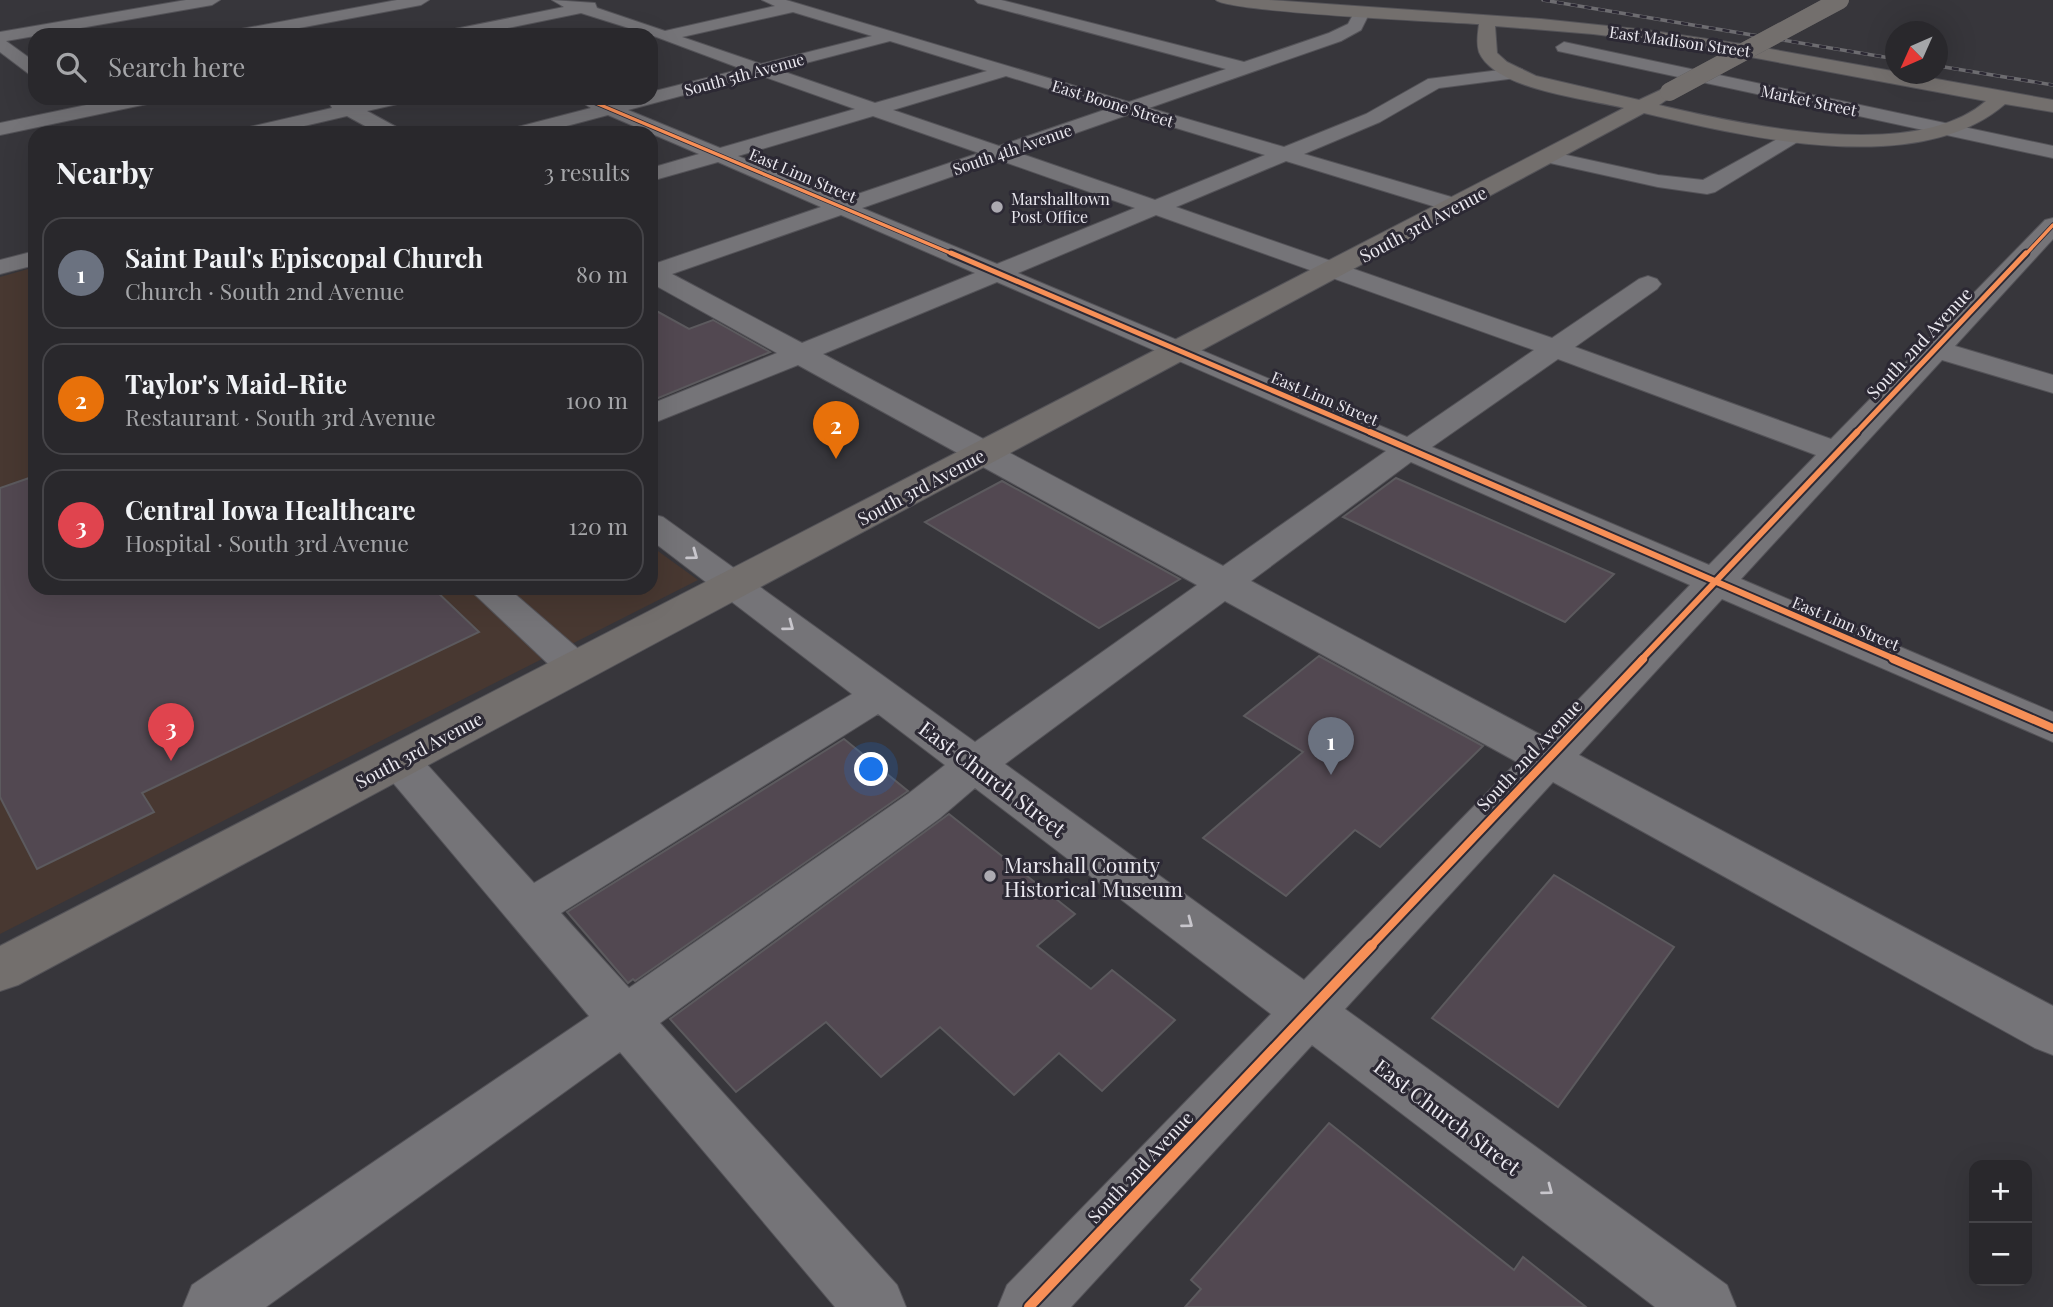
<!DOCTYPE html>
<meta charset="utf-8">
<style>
:root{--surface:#29282c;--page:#353438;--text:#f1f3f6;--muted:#a5a6a9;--line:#454448;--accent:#8c9099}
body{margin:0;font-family:"Playfair Display",serif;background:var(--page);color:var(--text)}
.controls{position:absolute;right:21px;bottom:21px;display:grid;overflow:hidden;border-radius:14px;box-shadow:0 7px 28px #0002}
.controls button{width:63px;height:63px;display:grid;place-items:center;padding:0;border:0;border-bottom:2px solid var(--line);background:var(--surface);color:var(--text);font:35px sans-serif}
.compass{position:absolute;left:1885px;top:21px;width:63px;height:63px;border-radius:50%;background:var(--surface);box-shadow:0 7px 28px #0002;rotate:225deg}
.you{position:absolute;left:872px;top:770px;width:24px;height:24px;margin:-18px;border:5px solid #fff;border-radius:50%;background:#1a73e8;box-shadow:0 0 0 10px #1a73e833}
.badge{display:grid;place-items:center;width:46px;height:46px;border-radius:50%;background:var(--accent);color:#fff;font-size:23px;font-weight:700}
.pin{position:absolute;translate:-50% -58px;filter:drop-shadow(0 2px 4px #0008)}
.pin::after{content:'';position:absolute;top:37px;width:24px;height:21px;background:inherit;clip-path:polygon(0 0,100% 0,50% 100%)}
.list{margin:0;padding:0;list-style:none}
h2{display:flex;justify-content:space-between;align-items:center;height:91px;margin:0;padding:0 28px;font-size:30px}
h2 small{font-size:23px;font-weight:400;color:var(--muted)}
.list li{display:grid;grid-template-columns:46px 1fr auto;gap:21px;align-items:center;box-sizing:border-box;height:112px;margin:0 14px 14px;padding:0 14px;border:2px solid var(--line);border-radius:21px}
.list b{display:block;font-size:26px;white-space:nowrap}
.list p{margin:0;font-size:23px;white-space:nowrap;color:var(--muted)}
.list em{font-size:23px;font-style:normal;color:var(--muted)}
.icon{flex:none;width:38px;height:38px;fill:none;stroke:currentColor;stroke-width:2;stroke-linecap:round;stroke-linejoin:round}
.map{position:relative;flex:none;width:2053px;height:1307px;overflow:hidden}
.search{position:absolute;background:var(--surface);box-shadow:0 7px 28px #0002;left:28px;top:28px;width:630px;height:77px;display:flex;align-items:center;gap:18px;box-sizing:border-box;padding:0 24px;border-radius:21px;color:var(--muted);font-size:26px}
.panel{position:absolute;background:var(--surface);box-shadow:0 7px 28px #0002;left:28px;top:126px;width:630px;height:469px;border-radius:21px}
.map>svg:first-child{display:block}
.medical{fill:#483831}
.building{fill:#524851;stroke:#5c5a5e;stroke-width:2}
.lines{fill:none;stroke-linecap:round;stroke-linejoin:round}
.minor-casing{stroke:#545358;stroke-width:2}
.major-casing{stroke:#545358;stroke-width:2}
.minor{fill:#757478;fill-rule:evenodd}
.major{fill:#736f6d;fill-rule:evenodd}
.rail-casing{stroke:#6d6c70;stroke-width:3.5}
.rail{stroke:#2c2934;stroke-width:2.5;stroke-dasharray:7;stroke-linecap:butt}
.major-bridge-casing{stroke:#545358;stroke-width:18;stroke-linecap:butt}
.major-bridge{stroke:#736f6d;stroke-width:18}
.cycleway-far4-casing{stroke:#2c2934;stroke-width:5}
.cycleway-far3-casing{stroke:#2c2934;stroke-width:9}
.cycleway-far2-casing{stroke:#2c2934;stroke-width:10}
.cycleway-far1-casing{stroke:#2c2934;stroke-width:12}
.cycleway-casing{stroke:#2c2934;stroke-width:14}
.cycleway-far4{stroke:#f78f57;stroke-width:3.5}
.cycleway-far3{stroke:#f78f57;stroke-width:5}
.cycleway-far2{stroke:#f78f57;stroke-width:6}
.cycleway-far1{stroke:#f78f57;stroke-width:8}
.cycleway{stroke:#f78f57;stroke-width:10}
.oneway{stroke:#c8c6cc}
.poi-dot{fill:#acaab1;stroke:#2c2934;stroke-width:2.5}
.labels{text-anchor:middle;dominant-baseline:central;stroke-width:6;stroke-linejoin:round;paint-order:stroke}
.far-street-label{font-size:16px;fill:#ebe9f0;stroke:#2c2934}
.far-poi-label{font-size:16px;fill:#ebe9f0;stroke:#2c2934;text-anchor:start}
.street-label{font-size:18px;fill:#ebe9f0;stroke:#2c2934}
.near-street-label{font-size:21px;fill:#ebe9f0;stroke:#2c2934}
.near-poi-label{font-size:21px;fill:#ebe9f0;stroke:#2c2934;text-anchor:start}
</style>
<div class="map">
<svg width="2053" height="1307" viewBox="0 0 2053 1307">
<rect width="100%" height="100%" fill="#37363b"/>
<polygon class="medical" points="35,267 35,588 651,588 651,546 698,580 0,934 0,277"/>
<g class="building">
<polygon points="651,308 689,329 713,320 770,352 651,401"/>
<polygon points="35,476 35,588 433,588 479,632 142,793 154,812 37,869 0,797 0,488"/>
<polygon points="1396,478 1614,574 1565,622 1343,517"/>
<polygon points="1002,481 1180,579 1099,628 925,522"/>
<polygon points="1319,656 1483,746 1380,847 1355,830 1286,896 1203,838 1303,752 1244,716"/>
<polygon points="844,739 908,791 635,981 633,979 628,983 567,912"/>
<polygon points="949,814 1075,914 1037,946 1091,989 1112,970 1175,1020 1102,1091 1059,1053 1014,1095 940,1027 881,1077 826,1022 736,1092 670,1019"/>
<polygon points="1554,875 1674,947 1558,1107 1432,1018"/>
<polygon points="1329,1123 1514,1270 1523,1257 1586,1307 1185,1307 1201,1289 1191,1280"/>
</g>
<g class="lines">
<defs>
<g id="minor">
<polygon points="186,0 220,0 212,5 6,41 35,62 35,75 29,74 0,52 0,32"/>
<polygon points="397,0 429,0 421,5 262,35 228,35 236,30"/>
<path d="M552,0L595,3L597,8L665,31L775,6L762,0H786L1129,102L1226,69L978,3L975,0H1001L1244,62L1329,33L1348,24L1356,9H1368L1370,12L1361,30L1341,41L1149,108L1284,147L1366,114L1428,79L1516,68L1522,69L1525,73L1516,78L1439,88L1380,122L1304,154L1465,201L1468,206L1465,211H1449L1286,161L1176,207L1552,338L1639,279L1648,276L1657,279L1661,284L1657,289L1575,347L1831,439L2045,220L2053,218V239L1955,346L2053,375V393L1942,360L1741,579L2053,712V742L1722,599L1579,755L2053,1006V1055L2035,1048L1553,782L1345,1009L1727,1285L1736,1307H1655L1312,1045L1071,1307H998L1007,1285L1271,1014L975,788L940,818L660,1023L897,1285L906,1307H835L620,1052L266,1307H183L192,1285L589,1016L384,772L378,761L384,750L399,746L414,750L534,883L852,694L651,540V514L663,517L975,742L1197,585L798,365L651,424V404L777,353L651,283V265L821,207L718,162L651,181V168L699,154L608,115L540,133H507L510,129L591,108L575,98C589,98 596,100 610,102C615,103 641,98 651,98V92L742,69L651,35L581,13L474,35H442L450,30L564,7ZM793,12L872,36L761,64L682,37ZM890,41L987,71L875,103L779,70ZM759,75L855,109L720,148L628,110ZM1006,76L1110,108L999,146L893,110ZM1130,114L1265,155L1155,200L1019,153ZM873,116L979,153L843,199L738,156ZM999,160L1135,208L997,264L862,208ZM841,215L975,273L802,343L672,274ZM1156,215L1534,350L1407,437L1018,273ZM997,282L1386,451L1223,566L823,354ZM1558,359L1816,455L1709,565L1432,447ZM1411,462L1690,585L1543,736L1251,581ZM1225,601L1517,762L1304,980L1005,764ZM878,714L945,765L908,794L629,988L561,913Z"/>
<polygon points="1564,42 2053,146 2053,158 1558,51 1556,47"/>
<polygon points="120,98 156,98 147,104 0,135 0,123"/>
<polygon points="339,98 352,103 375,98 408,98 406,102 367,111 400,129 403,133 378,133 347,116 274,133 238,133 241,129 332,108 330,104 332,100"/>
<polygon points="1792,131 1799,133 1802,137 1799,141 1715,192 1707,194 1658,187 1541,161 1538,157 1541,153 1548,151 1658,175 1703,180"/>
<polygon points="35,251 35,265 0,274 0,260"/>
<polygon points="468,588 508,588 590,659 596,668 590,677 576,681 562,677"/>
</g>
<path id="major" d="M1216,0H1269L1541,19L1646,30L1748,45L2053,100V112L2005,104C1919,179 1745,137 1644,113L18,985L0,991V946L1624,108C1588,99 1495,90 1479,52C1476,43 1478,33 1479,24C1445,22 1228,12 1216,0ZM1495,26L1593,34L1697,47L1986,101C1915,163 1743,125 1659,105L1678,92L1669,86L1639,100L1536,76L1507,62L1497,53Z"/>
</defs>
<use href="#minor" class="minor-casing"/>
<use href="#major" class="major-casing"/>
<use href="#minor" class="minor"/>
<use href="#major" class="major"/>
<defs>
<g id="rail">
<polyline points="1543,0 1896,59"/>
<polyline points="1938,66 2053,85"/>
</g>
</defs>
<use href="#rail" class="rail-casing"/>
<use href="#rail" class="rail"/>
<defs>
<polyline id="major-bridge" points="1669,92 1840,0"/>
</defs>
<use href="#major-bridge" class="major-bridge-casing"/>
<use href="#major-bridge" class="major-bridge"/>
<defs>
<g id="cycleway-far4">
<polyline points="584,98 955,255"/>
<polyline points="2025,255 2053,225"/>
</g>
<g id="cycleway-far3">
<polyline points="951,253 1374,434"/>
<polyline points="1855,434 2026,253"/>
</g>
<g id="cycleway-far2">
<polyline points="1370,432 1897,660"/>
<polyline points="1641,660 1857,432"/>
</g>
<g id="cycleway-far1">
<polyline points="1893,659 2053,728"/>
<polyline points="1370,947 1643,659"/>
</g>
<polyline id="cycleway" points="1029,1307 1372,945"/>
</defs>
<use href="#cycleway-far4" class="cycleway-far4-casing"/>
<use href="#cycleway-far3" class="cycleway-far3-casing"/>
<use href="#cycleway-far2" class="cycleway-far2-casing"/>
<use href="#cycleway-far1" class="cycleway-far1-casing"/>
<use href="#cycleway" class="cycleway-casing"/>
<use href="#cycleway-far4" class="cycleway-far4"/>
<use href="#cycleway-far3" class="cycleway-far3"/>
<use href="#cycleway-far2" class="cycleway-far2"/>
<use href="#cycleway-far1" class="cycleway-far1"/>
<use href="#cycleway" class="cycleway"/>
</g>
<defs><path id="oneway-chevron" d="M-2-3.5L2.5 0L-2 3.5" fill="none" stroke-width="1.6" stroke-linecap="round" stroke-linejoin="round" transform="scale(1.75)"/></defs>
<g class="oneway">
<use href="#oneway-chevron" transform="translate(693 555) rotate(36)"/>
<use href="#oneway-chevron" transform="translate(789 626) rotate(37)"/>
<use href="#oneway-chevron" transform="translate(1188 923) rotate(37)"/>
<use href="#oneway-chevron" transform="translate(1548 1190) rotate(37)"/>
</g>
<g class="poi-dot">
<circle cx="997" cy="207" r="7"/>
<circle cx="990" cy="876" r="7"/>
</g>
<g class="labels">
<g class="far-street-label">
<text transform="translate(1680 41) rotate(8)">East Madison Street</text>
<text transform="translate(744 74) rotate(-15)">South 5th Avenue</text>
<text transform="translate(1809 100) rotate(12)">Market Street</text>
<text transform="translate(1113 103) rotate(17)">East Boone Street</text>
<text transform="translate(1012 149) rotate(-19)">South 4th Avenue</text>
<text transform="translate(803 175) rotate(23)">East Linn Street</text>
<text transform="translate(1325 398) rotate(23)">East Linn Street</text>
<text transform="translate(1846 623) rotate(23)">East Linn Street</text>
</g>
<g class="far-poi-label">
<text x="1011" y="198">Marshalltown<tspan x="1011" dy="18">Post Office</tspan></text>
</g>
<g class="street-label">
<text transform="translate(1423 224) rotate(-28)">South 3rd Avenue</text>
<text transform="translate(1919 343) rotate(-47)">South 2nd Avenue</text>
<text transform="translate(921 487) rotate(-28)">South 3rd Avenue</text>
<text transform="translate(419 750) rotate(-28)">South 3rd Avenue</text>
<text transform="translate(1529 755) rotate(-47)">South 2nd Avenue</text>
<text transform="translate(1140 1167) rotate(-47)">South 2nd Avenue</text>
</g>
<g class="near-street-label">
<text transform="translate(993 778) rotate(37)">East Church Street</text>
<text transform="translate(1448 1116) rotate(37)">East Church Street</text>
</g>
<g class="near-poi-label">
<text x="1004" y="864">Marshall County<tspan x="1004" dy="24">Historical Museum</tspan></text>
</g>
</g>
</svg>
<div class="controls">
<button>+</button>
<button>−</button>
</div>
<svg class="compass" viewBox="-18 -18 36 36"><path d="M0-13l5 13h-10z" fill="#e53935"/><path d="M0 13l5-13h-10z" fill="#a5a6a9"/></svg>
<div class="you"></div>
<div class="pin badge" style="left:1331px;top:775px;background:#6b7280">1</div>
<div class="pin badge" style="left:836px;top:459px;background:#e8710a">2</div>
<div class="pin badge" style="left:171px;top:761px;background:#e0444e">3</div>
<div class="search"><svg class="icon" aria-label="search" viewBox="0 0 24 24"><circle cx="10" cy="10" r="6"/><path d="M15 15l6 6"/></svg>Search here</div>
<section class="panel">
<h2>Nearby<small>3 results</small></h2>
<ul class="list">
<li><span class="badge" style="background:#6b7280">1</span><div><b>Saint Paul's Episcopal Church</b><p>Church · South 2nd Avenue</p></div><em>80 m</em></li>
<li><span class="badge" style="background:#e8710a">2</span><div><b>Taylor's Maid-Rite</b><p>Restaurant · South 3rd Avenue</p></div><em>100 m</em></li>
<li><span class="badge" style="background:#e0444e">3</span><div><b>Central Iowa Healthcare</b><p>Hospital · South 3rd Avenue</p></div><em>120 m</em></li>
</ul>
</section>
</div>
